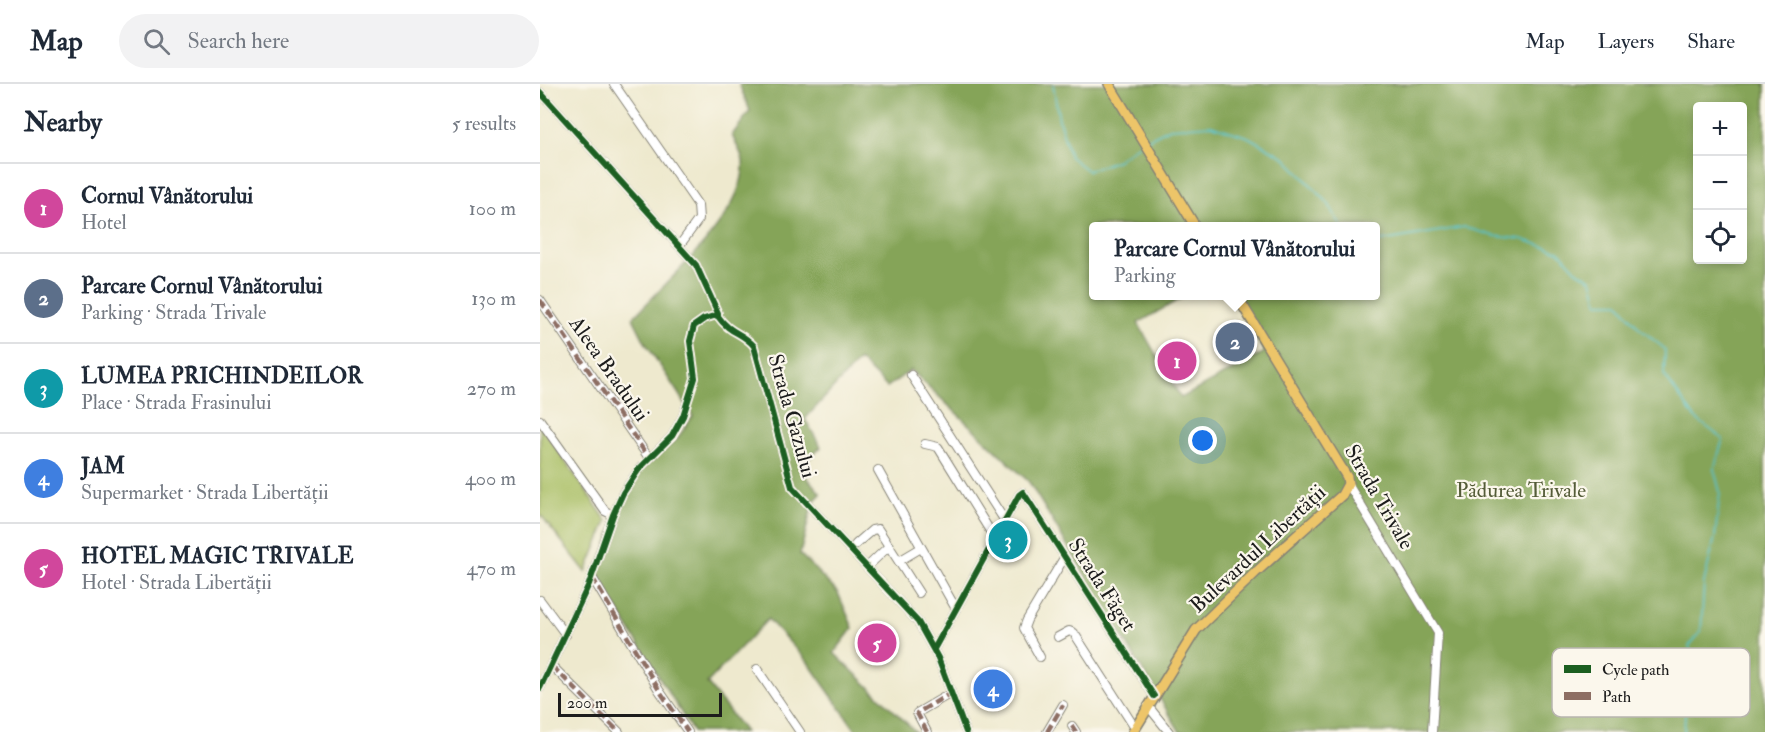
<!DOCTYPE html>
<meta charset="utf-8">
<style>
:root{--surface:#fff;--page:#f2f2f3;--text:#1f2937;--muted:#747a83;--line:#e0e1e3;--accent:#c8321e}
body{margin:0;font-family:"IM FELL Double Pica",serif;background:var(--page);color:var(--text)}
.controls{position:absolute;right:18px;top:18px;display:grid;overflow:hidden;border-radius:6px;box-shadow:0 3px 9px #0003}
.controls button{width:54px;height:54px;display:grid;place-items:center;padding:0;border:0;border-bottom:2px solid var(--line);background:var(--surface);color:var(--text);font:30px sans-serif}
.scale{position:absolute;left:18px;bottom:15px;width:164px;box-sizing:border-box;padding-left:6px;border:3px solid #1c1c1c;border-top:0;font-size:16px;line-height:21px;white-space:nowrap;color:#1c1c1c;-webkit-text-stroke:4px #fbf7ec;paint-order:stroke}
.you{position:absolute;left:663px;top:357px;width:21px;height:21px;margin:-15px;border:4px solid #fff;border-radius:50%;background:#1a73e8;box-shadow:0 0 0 9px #1a73e833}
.badge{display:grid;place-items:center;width:39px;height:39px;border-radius:50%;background:var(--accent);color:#fff;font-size:20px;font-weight:700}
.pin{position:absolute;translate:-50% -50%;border:3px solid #fff;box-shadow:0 2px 6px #0006}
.popup{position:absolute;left:549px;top:138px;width:291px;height:78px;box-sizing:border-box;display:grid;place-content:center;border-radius:6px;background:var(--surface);filter:drop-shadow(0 2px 4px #0005);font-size:20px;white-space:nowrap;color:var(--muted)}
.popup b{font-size:22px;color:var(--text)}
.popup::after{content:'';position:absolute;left:50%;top:100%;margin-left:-12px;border:12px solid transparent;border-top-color:var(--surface)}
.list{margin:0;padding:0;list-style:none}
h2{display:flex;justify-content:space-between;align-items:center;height:78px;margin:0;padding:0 24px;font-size:26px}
h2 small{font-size:20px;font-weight:400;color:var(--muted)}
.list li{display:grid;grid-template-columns:39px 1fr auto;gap:18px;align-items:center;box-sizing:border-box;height:90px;padding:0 24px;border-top:2px solid var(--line)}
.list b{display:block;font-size:22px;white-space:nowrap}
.list p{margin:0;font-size:20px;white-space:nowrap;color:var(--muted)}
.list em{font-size:20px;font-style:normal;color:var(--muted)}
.icon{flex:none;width:33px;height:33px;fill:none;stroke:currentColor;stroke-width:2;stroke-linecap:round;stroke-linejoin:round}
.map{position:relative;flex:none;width:1225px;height:648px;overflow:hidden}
header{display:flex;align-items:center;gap:36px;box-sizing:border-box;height:84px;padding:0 30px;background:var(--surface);border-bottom:2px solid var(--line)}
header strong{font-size:28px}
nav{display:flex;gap:33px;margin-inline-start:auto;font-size:21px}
.search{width:420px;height:54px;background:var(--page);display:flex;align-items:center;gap:15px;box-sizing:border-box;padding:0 21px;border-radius:33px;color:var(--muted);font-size:22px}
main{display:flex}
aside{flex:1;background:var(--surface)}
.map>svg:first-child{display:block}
.green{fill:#a7bd62;stroke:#626c3f;stroke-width:1.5}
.forest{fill:#85a458;stroke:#50603a;stroke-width:1.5;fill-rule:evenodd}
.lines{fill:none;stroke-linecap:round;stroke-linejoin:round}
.stream{stroke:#54c2c8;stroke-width:1.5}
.minor-casing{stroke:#858275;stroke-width:10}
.major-casing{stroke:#858275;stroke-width:12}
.minor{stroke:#fff;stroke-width:8}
.major{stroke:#edc569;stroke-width:9}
.quiet{stroke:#8d6e63;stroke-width:4.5;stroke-dasharray:9 4.5;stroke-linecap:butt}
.cycleway-casing{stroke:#fbf7ec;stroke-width:10}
.cycleway{stroke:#1b5e20;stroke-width:6}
.labels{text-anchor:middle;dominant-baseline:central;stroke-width:4.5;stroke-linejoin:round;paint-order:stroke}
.street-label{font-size:21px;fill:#1c1c1c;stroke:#fbf7ec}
.park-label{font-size:21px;fill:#545c38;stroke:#fbf7ec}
.key{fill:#fbf7ec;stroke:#b8b5ae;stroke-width:1.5}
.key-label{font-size:16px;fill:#1c1c1c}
</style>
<header>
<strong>Map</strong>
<div class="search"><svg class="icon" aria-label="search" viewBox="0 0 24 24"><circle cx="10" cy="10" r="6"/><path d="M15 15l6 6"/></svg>Search here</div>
<nav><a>Map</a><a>Layers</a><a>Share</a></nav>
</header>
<main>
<aside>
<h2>Nearby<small>5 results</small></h2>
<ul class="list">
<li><span class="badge" style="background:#d1479c">1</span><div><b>Cornul Vânătorului</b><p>Hotel</p></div><em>100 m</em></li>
<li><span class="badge" style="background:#5c6f8a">2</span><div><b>Parcare Cornul Vânătorului</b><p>Parking · Strada Trivale</p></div><em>130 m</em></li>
<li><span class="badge" style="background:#0f9aa8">3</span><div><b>LUMEA PRICHINDEILOR</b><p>Place · Strada Frasinului</p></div><em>270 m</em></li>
<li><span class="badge" style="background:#3f7fe0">4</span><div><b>JAM</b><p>Supermarket · Strada Libertății</p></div><em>400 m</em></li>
<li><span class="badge" style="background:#d1479c">5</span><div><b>HOTEL MAGIC TRIVALE</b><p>Hotel · Strada Libertății</p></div><em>470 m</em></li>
</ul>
</aside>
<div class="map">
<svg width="1225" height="648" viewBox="0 0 1225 648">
<rect width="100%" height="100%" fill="#fbf7ec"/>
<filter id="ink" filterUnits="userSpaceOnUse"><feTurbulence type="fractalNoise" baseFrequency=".0167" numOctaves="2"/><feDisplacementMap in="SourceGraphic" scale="12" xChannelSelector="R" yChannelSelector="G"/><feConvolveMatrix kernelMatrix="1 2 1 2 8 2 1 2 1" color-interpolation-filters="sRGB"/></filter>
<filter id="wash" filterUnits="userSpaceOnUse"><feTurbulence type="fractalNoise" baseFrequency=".008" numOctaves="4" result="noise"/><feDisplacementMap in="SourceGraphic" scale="24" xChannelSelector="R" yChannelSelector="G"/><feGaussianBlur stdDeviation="1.35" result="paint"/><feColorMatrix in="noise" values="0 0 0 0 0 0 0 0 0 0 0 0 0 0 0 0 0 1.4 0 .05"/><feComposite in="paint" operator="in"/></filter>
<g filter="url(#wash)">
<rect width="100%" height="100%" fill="#eee9ce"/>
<polygon class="green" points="0,341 67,437 46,488 0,430"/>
<path class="forest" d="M199,0H1225V648H640L489,398L371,286L347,303L319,276L265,335L281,363L259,384L281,410L273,418L260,470L298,509L313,544L294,569L376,648H317L267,577L228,535L167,599L205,648H153L56,491L86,407L99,388L136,356L153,332L106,260L93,234C125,198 208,129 203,77C202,69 195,59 192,51L210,27ZM1158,22H1202V176H1158ZM554,142H836V212H691L725,268L641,314L598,239L645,212H554Z"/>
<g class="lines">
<g class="stream">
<polyline points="513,0 519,36 530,73 548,87 578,76 600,59"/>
<polyline points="606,56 630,44 671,41 708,53 744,73 788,119 801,142"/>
<polyline points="836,158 924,143 954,152 981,155 1019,167 1036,186 1052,196 1058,219 1079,219 1099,244 1125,265 1124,291 1155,334 1183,355 1174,385 1180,408 1175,453 1164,498 1161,548 1149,562 1159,595 1146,612 1144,648"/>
</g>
</g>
</g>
<g filter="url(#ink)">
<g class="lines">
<defs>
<g id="minor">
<polyline points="74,0 158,121 159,135 139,162"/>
<path d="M0,8L156,181L178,229L177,231C191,251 201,247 214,262L252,403L378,538L398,574L426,648"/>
<polyline points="0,216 109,374"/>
<polyline points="371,291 465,437"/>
<polyline points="0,336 65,427 73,431"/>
<polyline points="385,360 398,363 455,455"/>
<polyline points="338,386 416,525"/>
<polyline points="808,400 898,549 892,648"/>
<polyline points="316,460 332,446 338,445 379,509"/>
<polyline points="359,477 381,464"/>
<polyline points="328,482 349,462"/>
<polyline points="52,493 119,606 148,648"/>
<polyline points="0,516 26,551"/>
<polyline points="518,553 529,547 534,549 595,644"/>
<polyline points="394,565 479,411 483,408 614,612"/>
<polyline points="500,573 484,544 487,536 524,474"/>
<polyline points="12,582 79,648"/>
<polyline points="217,585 260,648"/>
<polyline points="0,604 49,500 73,431 83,409 99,385 132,352 143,332 155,294 150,257 154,242 164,235 177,231"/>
<polyline points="608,622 629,648"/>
<polyline points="532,642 536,648"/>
<polyline points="387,648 377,629 411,609"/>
<polyline points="507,648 523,621"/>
</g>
<g id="major">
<polyline points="569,0 655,142"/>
<polyline points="593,648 656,546 715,489 802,411 808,400 807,393 697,212"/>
</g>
</defs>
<use href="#minor" class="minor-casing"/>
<use href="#major" class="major-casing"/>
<use href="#minor" class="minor"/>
<use href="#major" class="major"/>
<g class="quiet">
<polyline points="0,216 109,374"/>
<polyline points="52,493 119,606 148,648"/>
<polyline points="12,582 79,648"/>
<polyline points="532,642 536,648"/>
<polyline points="387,648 377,629 411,609"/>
<polyline points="507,648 523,621"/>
</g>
<defs>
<g id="cycleway">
<path d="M0,8L156,181L178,229L177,231C191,251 201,247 214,262L252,403L378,538L398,574L426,648"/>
<polyline points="394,565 479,411 483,408 614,612"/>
<polyline points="0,604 49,500 73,431 83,409 99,385 132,352 143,332 155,294 150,257 154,242 164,235 177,231"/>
</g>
</defs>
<use href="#cycleway" class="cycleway-casing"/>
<use href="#cycleway" class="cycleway"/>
</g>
</g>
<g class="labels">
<g class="street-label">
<text transform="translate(69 285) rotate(55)">Aleea Bradului</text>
<text transform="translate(252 332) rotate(74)">Strada Gazului</text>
<text transform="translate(839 413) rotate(60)">Strada Trivale</text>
<text transform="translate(718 465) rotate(-43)">Bulevardul Libertății</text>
<text transform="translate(562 501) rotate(57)">Strada Făget</text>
</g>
<g class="park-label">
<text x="981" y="406">Pădurea Trivale</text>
</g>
</g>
<rect x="1012" y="564" width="198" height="69" rx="9" class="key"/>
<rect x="1024" y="581" width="27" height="8" fill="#1b5e20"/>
<rect x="1024" y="608" width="27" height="8" fill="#8d6e63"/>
<g class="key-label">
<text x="1062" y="591">Cycle path</text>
<text x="1062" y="618">Path</text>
</g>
</svg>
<div class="controls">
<button>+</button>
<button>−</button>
<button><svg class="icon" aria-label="locate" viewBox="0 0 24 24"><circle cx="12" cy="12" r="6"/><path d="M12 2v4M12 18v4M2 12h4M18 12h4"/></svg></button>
</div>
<div class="scale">200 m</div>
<div class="you"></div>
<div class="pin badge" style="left:637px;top:277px;background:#d1479c">1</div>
<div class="pin badge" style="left:695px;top:258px;background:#5c6f8a">2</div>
<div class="popup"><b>Parcare Cornul Vânătorului</b>Parking</div>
<div class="pin badge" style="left:468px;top:456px;background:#0f9aa8">3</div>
<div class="pin badge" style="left:453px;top:605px;background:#3f7fe0">4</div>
<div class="pin badge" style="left:337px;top:559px;background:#d1479c">5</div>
</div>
</main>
